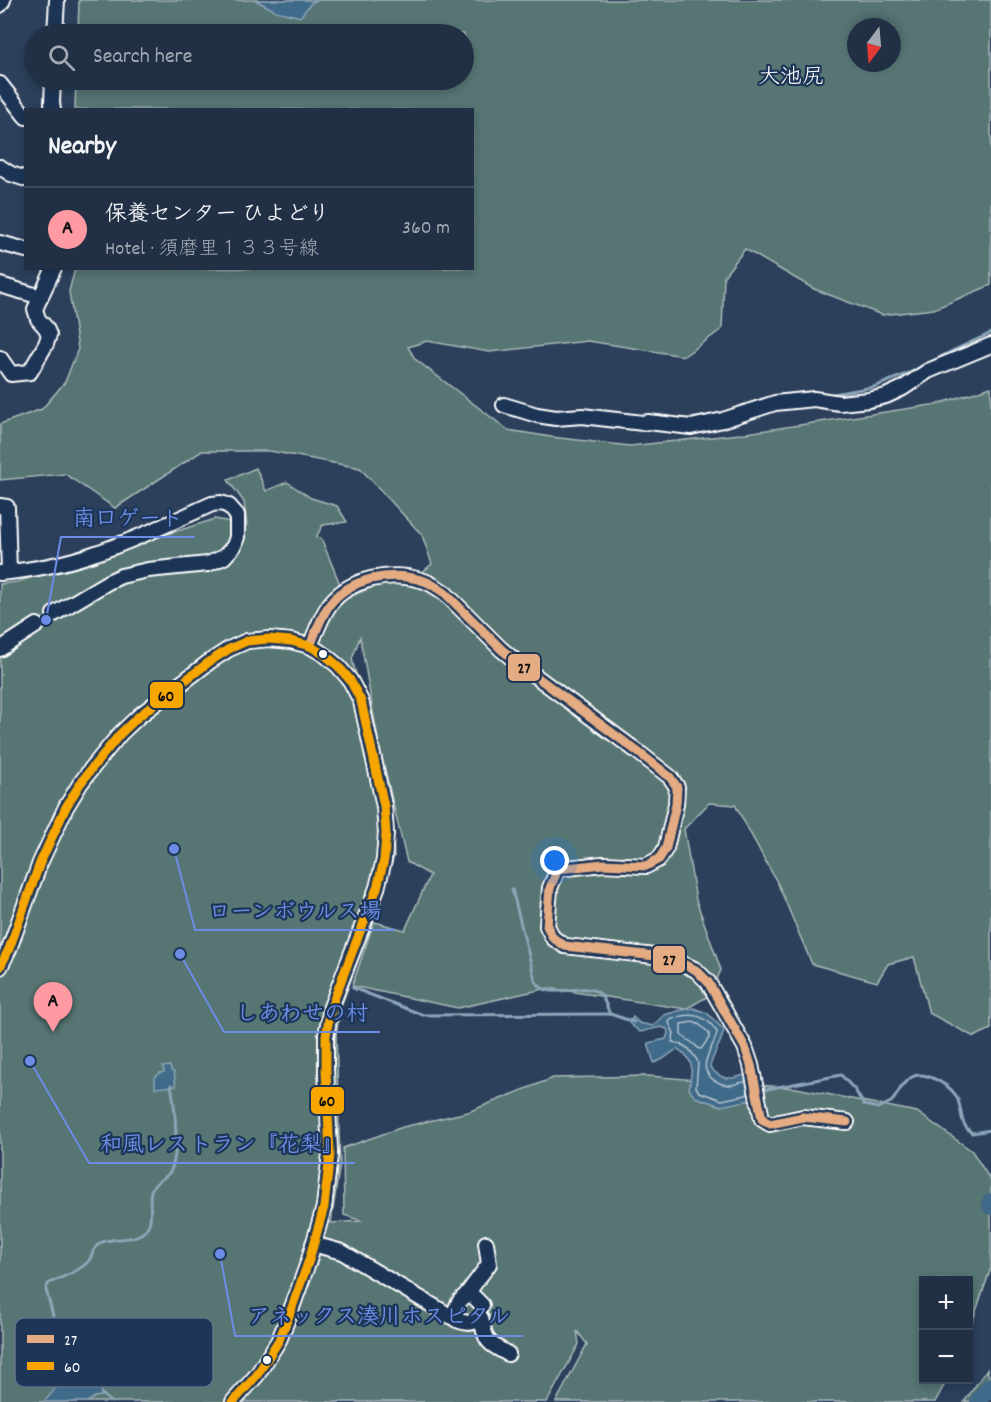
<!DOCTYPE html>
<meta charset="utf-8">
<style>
:root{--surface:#213045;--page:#2d3c50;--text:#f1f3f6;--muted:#a2a9b3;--line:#3e4b5e;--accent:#ff9aa2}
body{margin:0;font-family:Dekko,"Klee One",sans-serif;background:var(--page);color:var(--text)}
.controls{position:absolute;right:18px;bottom:18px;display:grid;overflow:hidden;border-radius:0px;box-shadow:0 3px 9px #0003}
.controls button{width:54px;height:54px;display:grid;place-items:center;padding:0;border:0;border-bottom:2px solid var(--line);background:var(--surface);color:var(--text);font:30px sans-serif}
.compass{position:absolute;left:847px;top:18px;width:54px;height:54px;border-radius:50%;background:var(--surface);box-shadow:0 3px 9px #0003;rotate:196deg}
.you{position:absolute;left:555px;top:861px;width:21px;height:21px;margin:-15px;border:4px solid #fff;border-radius:50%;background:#1a73e8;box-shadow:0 0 0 9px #1a73e833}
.badge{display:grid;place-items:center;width:39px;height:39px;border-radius:50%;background:var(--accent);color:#111;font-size:20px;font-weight:700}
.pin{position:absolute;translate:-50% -50px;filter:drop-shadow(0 2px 3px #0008)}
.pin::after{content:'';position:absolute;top:32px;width:21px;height:18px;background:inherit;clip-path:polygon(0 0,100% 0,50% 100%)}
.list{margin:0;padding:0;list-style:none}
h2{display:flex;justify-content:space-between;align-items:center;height:78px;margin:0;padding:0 24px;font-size:26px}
h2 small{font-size:20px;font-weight:400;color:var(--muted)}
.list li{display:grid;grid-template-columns:39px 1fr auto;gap:18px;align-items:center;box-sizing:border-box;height:84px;padding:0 24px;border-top:2px solid var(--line)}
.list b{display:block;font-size:22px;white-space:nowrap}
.list p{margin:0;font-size:20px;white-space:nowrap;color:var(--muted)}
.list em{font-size:20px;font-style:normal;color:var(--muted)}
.icon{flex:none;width:33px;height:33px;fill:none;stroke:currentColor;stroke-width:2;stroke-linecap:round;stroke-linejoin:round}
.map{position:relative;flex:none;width:991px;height:1402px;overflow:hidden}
.search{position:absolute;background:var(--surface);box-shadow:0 3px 9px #0003;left:24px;top:24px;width:450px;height:66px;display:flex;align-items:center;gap:15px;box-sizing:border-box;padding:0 21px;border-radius:33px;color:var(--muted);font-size:22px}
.panel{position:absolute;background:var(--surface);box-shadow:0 3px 9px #0003;left:24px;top:108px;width:450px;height:162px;border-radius:0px}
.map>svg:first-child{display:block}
.green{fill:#577573;stroke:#abbab9;stroke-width:1.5;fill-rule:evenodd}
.water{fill:#416a89;stroke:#8da6b8;stroke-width:1.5}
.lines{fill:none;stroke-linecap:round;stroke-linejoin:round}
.shore{stroke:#b3c3d0;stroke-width:1.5}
.stream{stroke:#8da6b8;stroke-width:3}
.river{stroke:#416a89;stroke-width:18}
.minor-casing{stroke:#fff;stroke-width:18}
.minor{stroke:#1d3557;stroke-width:14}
.bus-1-casing{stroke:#1d3557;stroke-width:14}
.bus-2-casing{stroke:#1d3557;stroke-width:14}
.bus-1{stroke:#e5ac83;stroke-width:9}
.bus-2{stroke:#f7a600;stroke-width:9}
.bus-dot{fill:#fff;stroke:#1d3557;stroke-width:2}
.labels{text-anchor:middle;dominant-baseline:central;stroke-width:4.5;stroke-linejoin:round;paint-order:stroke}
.neighbourhood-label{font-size:22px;fill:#fff;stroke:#1d3557}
.key{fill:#1d3557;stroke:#617289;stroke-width:1.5}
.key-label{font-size:16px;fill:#fff}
.leader{fill:none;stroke:#6c8ce6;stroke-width:2}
.callout-dot{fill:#6c8ce6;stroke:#1d3557;stroke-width:2}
.callout-label{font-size:22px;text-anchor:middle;font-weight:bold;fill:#6c8ce6;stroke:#1d3557;stroke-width:4.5;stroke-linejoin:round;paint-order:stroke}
.line-badge{stroke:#1d3557;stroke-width:2}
.pale-badge-label{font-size:16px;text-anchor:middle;font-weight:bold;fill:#111}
</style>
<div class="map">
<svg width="991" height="1402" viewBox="0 0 991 1402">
<rect width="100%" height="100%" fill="#2c405c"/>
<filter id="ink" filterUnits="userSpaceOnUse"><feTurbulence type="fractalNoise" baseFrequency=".0167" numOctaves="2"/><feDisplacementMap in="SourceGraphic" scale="12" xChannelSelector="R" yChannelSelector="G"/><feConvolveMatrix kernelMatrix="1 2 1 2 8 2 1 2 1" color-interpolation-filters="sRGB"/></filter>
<g filter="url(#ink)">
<g class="green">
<path d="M79,0H991V285L934,309L882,315L814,289L745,249L724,276L722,329L684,356L588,341L489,352L427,341L408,347L415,359L508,430L551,437L630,446L740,434L938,404L991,387V1029L974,1037L929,1013L914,957L888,964L877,982L812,964L778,884L735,805L709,803L684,829L696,900L721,970L710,995L686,1009L548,988L458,1008L352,986L374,922L405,930L430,875L407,862L379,745L360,637L352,659L392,815L394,856L380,903L341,1006L336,1034L340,1163L331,1223L362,1221L344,1215L343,1148L403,1127L468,1112L553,1078L648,1076L796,1088L917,1112L972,1151L991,1181V1268L969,1331L968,1280H924V1380H947L935,1402H556L587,1344L577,1331L579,1344L547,1402H0V584L17,582L215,519L247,525L244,502L228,480L256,468L266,491L287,482L311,498L337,506L347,522L323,525L316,537L321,538L346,599C362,592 391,576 408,584L432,564L422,535L360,468L270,451H202L115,508L65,474L0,480V424L42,409L65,382L78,349L69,291L75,269L472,268V110L75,109L76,80H464V34H78ZM856,27H892V63H856Z"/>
<polygon points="987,1369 991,1384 981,1402 964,1402"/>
</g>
<g class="water">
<polygon points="255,0 319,0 312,2 300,17 276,11"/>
<path d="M693,1008L707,1013L724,1030C721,1044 713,1054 710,1067C724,1084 733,1078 751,1073L756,1099L721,1106L695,1097L689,1089C691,1070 697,1061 677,1049L663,1059L654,1063L648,1043L666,1039L668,1033L667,1029L661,1027L640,1032L629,1023L633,1017L639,1023L653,1026L664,1015L678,1011Z"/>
<polygon points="170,1066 171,1071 174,1072 176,1086 155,1088 155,1077 160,1073 164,1072 163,1067"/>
<path d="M65,1359L72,1362L69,1372L70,1377L76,1381L93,1376V1379L89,1384L88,1388L93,1386L97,1382L101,1387V1396L95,1397L87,1402H43C55,1393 64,1375 63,1360Z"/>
</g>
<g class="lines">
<g class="shore">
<polygon points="693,1022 700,1025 709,1033 709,1038 701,1049 699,1049 694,1044 681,1035 681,1024"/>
<path d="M746,1082C740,1081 734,1086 727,1085C722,1084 714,1081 710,1077C697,1063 715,1047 717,1032C705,1013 689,1012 670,1020L669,1023L674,1033L672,1042L681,1044L689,1049L697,1060L698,1064L696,1087L699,1092L722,1100L746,1095L748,1093"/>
</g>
<g class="stream">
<polyline points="827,395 874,387 909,373 952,351 991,333"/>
<polyline points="683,420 715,415 738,408"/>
<path d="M512,889L535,980C547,1004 583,980 599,993C604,997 607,1008 610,1014L634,1022"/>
<polyline points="353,988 423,1015 610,1014"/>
<path d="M762,1090L841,1075L855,1090L864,1105L878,1108C882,1106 887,1104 891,1102C899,1095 901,1082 912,1077C925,1070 953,1086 958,1100C963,1114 959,1123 972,1133L991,1130"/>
<path d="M65,1359L46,1290L48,1284C61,1277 77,1273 88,1262C93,1256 92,1248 100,1243C113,1236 138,1243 147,1228C154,1218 148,1202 151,1191C154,1181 165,1179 170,1172C180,1154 175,1105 171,1085"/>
<polyline points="102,1394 111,1402"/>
</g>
<g class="river">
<polyline points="991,1202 991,1206"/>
<polyline points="979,1402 980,1399 991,1386"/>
</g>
<defs>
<g id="minor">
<polyline points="0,5 3,0"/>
<polyline points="55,34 57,0"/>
<polyline points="53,80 52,103 53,110"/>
<polyline points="0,84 26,117"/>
<polyline points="0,167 11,174 26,179"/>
<polyline points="0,243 26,250"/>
<polyline points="0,285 41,297"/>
<polyline points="0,358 11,374 30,372 46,344 49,335 46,328 38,319 35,309 54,268"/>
<polyline points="504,405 537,415 556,418 582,416 643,423 648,422 691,427 723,420 775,403 814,399 840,403 869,400 886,396 903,388 928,371 991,345"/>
<polyline points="0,506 7,507 9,572"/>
<path d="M0,573C32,570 65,564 96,553C136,540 174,521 212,504L221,503L229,506L237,515V537L234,546L224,557L208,564L148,570L121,576L108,582L54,614"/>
<path d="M310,646C316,632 321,616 330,604C350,578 391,571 421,580C430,582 437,588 445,593L501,649L518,663L638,752L670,777L677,787L676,804L666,848L659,859L646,866L603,864L558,869L550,888L547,926L553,938L565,946L655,956L677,961L696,970L708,982L745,1047L751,1065L762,1119L770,1124L803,1117L847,1122"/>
<polyline points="0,649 37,625"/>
<polyline points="0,967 9,949 40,863 66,807 80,784 92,768 120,734 139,716 209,662 229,649 247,641 269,639 291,641 310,646 325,655 338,666 350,680 361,701 384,806 386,833 384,860 377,888 331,1007 326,1036 326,1070 330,1154 324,1207 309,1260 290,1313 279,1340 257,1375 233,1402"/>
<path d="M313,1244L342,1252L457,1320C467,1324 473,1324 481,1318C486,1342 486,1342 508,1354"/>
<polyline points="466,1295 489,1264 486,1243"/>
<path d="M457,1320C455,1308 456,1303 466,1295L473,1296L482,1305"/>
</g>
</defs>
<use href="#minor" class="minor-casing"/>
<use href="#minor" class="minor"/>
<defs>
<path id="bus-1" d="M310,646C316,632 321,616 330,604C350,578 391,571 421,580C430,582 437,588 445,593L501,649L518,663L638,752L670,777L677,787L676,804L666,848L659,859L646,866L603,864L558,869L550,888L547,926L553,938L565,946L655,956L677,961L696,970L708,982L745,1047L751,1065L762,1119L770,1124L803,1117L847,1122"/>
<polyline id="bus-2" points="0,967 9,949 40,863 66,807 80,784 92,768 120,734 139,716 209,662 229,649 247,641 269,639 291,641 310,646 325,655 338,666 350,680 361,701 384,806 386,833 384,860 377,888 331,1007 326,1036 326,1070 330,1154 324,1207 309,1260 290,1313 279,1340 257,1375 233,1402"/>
</defs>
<use href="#bus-1" class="bus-1-casing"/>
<use href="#bus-2" class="bus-2-casing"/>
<use href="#bus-1" class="bus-1"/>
<use href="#bus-2" class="bus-2"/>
</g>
</g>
<g class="bus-dot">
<circle cx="323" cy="654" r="5"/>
<circle cx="267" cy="1360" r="5"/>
</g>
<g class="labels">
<g class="neighbourhood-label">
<text x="791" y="78">大池尻</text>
</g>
</g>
<rect x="15" y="1318" width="198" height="69" rx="9" class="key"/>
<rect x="27" y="1335" width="27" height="8" fill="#e5ac83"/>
<rect x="27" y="1362" width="27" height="8" fill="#f7a600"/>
<g class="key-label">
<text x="64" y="1345">27</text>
<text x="64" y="1372">60</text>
</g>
<path class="leader" d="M46 620L61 537H195M174 849L195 930H395M180 954L224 1032H380M30 1061L89 1163H355M220 1254L235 1336H523"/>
<g class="callout-dot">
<circle cx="46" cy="620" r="6"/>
<circle cx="174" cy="849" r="6"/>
<circle cx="180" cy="954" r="6"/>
<circle cx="30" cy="1061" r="6"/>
<circle cx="220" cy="1254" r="6"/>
</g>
<g class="callout-label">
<text x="128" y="525">南口ゲート</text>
<text x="295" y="918">ローンボウルス場</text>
<text x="302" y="1020">しあわせの村</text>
<text x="222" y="1151">和風レストラン『花梨』</text>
<text x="379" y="1323">アネックス湊川ホスピタル</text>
</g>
<g class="line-badge">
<rect x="507" y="653" width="34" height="29" rx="6" fill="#e5ac83"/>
<rect x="149" y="681" width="35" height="28" rx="6" fill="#f7a600"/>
<rect x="652" y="945" width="34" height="29" rx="6" fill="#e5ac83"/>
<rect x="310" y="1086" width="35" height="29" rx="6" fill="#f7a600"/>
</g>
<g class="pale-badge-label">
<text x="524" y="673">27</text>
<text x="166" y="701">60</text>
<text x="669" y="965">27</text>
<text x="327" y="1106">60</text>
</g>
</svg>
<div class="controls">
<button>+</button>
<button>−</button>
</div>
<svg class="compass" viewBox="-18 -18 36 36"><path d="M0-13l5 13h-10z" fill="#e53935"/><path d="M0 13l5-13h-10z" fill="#a2a9b3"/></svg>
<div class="you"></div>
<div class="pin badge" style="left:53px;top:1032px">A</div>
<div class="search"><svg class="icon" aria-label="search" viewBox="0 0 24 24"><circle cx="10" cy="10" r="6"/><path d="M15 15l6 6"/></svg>Search here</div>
<section class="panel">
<h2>Nearby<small></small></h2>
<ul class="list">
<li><span class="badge">A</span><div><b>保養センター ひよどり</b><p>Hotel · 須磨里１３３号線</p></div><em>360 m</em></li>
</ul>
</section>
</div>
